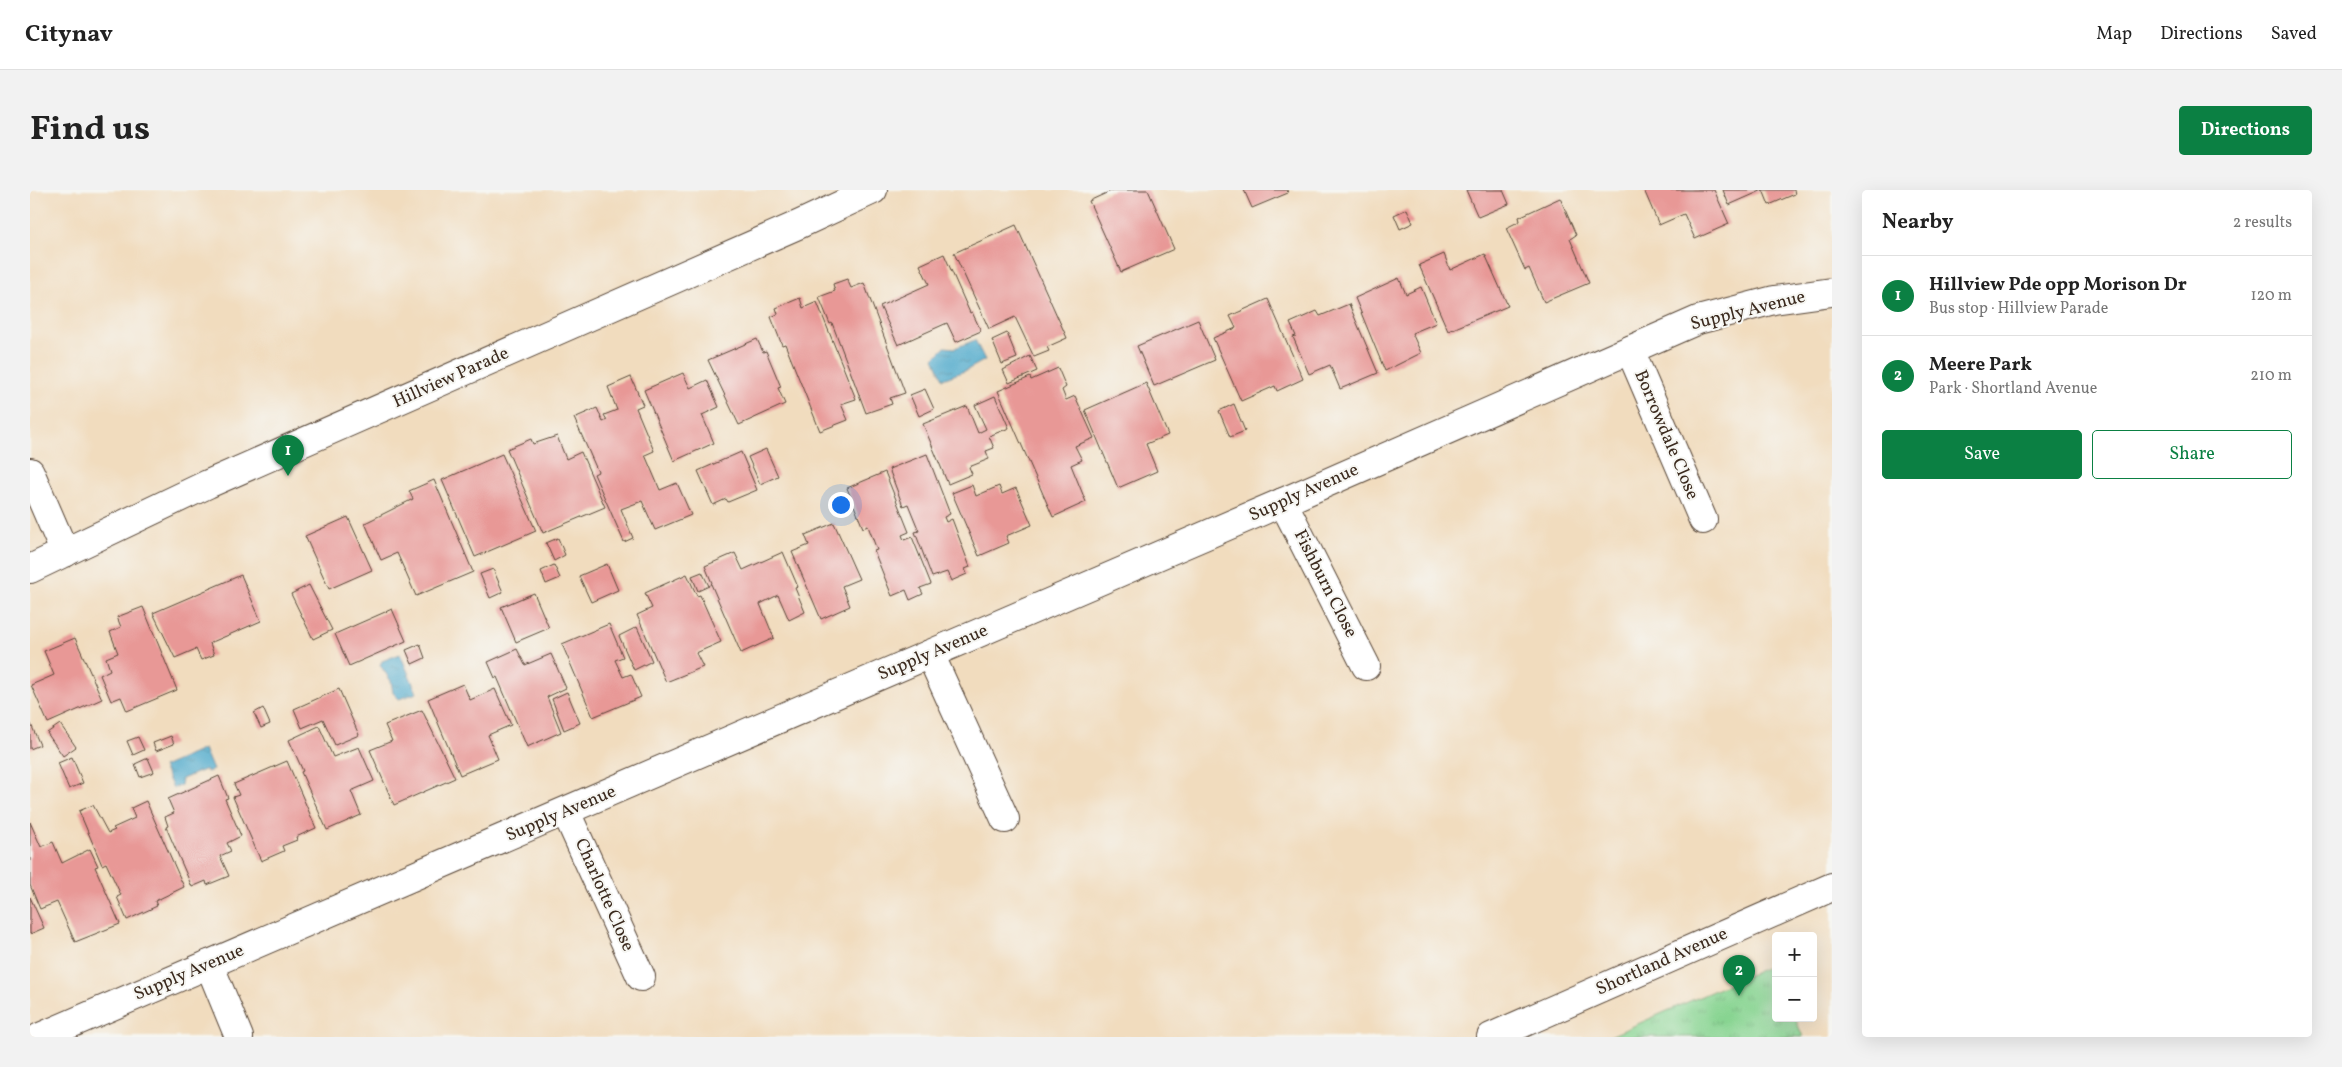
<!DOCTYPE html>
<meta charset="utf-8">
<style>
:root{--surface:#fff;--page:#f2f2f2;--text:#222;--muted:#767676;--line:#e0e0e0;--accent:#0b8043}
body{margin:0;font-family:Vollkorn,serif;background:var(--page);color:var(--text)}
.controls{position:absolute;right:15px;bottom:15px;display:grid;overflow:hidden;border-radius:5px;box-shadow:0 5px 20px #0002}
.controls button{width:45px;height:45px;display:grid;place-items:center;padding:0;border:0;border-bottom:1px solid var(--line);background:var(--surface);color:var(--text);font:25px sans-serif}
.you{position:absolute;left:810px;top:314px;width:18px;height:18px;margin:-12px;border:4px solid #fff;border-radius:50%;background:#1a73e8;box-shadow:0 0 0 8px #1a73e833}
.badge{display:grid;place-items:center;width:32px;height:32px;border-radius:50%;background:var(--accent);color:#fff;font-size:16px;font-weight:700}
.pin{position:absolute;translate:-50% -41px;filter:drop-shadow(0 1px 2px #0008)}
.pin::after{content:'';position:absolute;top:26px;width:18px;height:15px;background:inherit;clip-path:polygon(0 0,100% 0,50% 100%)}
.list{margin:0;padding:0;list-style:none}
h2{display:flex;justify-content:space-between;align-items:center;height:65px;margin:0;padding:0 20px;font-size:21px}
h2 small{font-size:16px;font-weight:400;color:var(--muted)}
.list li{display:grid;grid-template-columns:32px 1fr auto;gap:15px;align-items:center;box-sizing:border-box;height:80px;padding:0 20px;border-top:1px solid var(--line)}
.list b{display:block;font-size:19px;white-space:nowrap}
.list p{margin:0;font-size:16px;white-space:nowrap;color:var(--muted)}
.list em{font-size:16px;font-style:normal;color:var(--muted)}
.actions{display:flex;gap:10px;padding:15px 20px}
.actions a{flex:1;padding:11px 0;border:1px solid var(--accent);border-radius:5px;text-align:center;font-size:18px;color:var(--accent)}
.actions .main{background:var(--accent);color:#fff}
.map{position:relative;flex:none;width:1802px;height:847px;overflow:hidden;border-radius:5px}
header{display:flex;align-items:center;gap:30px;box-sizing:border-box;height:70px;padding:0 25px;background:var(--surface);border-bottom:1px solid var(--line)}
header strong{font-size:24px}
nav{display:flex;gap:28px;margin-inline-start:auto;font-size:18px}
.intro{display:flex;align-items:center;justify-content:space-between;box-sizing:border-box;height:120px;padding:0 30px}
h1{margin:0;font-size:35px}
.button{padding:12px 22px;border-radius:5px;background:var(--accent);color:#fff;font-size:18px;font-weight:700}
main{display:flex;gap:30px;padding:0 30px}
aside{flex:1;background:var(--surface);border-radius:5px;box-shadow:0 5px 20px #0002}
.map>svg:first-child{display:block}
.park{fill:url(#park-tufts);stroke:#617f58}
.water{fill:url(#water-ripples);stroke:#446a74}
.building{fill:#e89896}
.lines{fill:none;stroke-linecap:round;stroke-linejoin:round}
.street-casing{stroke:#564536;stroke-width:30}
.secondary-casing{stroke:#564536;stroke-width:30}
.street{stroke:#fff;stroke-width:28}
.secondary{stroke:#fff;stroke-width:28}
.labels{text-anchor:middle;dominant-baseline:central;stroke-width:4;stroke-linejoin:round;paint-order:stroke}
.street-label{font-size:18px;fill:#3b2a1e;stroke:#f6f6f2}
</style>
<header>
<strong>Citynav</strong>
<nav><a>Map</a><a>Directions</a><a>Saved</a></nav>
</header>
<div class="intro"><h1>Find us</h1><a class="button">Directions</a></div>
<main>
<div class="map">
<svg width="1802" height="847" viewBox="0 0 1802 847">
<defs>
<pattern id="park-tufts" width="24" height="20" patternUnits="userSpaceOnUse" patternTransform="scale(1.25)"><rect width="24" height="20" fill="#87d491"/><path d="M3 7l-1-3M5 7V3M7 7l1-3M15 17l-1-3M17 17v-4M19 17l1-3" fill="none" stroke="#75b67d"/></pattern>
<pattern id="water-ripples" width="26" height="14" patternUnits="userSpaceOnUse" patternTransform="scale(1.25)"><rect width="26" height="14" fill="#4da9cb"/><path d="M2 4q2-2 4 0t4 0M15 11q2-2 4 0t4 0" fill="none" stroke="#418aa4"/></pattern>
</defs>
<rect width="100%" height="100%" fill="#f6f6f2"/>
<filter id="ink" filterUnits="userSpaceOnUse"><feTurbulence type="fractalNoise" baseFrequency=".02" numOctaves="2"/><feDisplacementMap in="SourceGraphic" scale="10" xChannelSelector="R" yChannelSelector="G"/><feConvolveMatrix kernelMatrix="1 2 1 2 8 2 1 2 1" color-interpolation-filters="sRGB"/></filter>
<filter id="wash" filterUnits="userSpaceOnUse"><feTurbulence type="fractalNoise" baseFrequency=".0096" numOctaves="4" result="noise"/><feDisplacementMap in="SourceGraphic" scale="20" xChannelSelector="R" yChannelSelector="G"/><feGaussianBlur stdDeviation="1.12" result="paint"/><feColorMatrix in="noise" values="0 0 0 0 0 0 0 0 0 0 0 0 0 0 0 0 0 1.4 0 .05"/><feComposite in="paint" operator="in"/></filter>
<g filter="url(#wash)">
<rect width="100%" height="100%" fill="#f1dcbe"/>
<polygon class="park" points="1742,775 1746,784 1746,828 1765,828 1773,847 1578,847"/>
<g class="water">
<polygon points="945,150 955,170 937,180 913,189 904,168 915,157 925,158"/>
<polygon points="370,464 387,503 369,509 363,503 361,491 350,475 352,471"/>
<polygon points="174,559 183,580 177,582 176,579 152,589 151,595 143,598 133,577"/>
</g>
<g id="blocks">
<g class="building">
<polygon points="1083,0 1118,0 1144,59 1091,82 1059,11"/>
<polygon points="1214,0 1257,0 1258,3 1222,18"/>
<polygon points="1436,0 1473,0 1479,14 1448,27"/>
<polygon points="1614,0 1684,0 1699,34 1665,49 1654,24 1629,35"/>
<polygon points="1693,0 1764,0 1765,4 1739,15 1733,0 1699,15"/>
<polygon points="1530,8 1546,45 1540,49 1559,93 1514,112 1499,78 1495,80 1476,38 1490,31 1489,27"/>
<polygon points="1377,19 1383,33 1370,39 1364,25"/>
<polygon points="986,35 1037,148 1017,157 1019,161 1004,167 985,127 959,139 924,63"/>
<polygon points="914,64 940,123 942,122 951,141 926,152 917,133 868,155 850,116 899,94 890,75"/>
<polygon points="1414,64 1420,80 1455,64 1478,116 1418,141 1389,75"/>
<polygon points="1369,88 1376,104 1391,97 1406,133 1382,143 1391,163 1355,181 1325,108"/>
<polygon points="817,89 821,98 834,93 875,203 860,208 862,214 836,223 802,133 800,134 789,107 805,101 803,94"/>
<polygon points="770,108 773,118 787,112 826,209 811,214 818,230 790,241 755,154 752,155 741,127 748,124 746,118"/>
<polygon points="1238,109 1273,189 1247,201 1245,196 1211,211 1183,148 1206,138 1200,126"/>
<polygon points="1319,114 1348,183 1310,199 1300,175 1279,184 1263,147 1266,146 1260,133 1287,121 1290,126"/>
<polygon points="1168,130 1185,170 1124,196 1107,156"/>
<polygon points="977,143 987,168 972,174 962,150"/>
<polygon points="727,149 733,162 736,161 751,197 748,198 755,214 709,235 678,170"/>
<polygon points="1000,166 1007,181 979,193 973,180"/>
<polygon points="1028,178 1036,197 1032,200 1036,210 1045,206 1064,248 1045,256 1052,270 1041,275 1056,312 1023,327 968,201 1000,187 1001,190"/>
<polygon points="653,183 660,198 677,190 689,217 672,225 684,253 644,271 614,200"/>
<polygon points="601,187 613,215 606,218 624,261 615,265 630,300 647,293 661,325 625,340 612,311 591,319 603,348 594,352 564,284 568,282 544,228 567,218 573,232 577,230 574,225 587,220 578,197"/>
<polygon points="1116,193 1138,245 1116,254 1127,281 1088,298 1055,220"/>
<polygon points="895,199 904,219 889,226 880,205"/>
<polygon points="965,206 979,238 959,246 964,258 956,261 959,269 939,277 942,284 918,294 893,234 937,216 948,243 956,239 945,215"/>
<polygon points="1204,214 1215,241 1200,247 1189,221"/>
<polygon points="527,246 536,269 551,262 575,317 513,343 477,259 501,249 503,254"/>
<polygon points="736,259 748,286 730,294 718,267"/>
<polygon points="711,262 727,300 698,312 696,309 683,315 668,281"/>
<polygon points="472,264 506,341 445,367 412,290"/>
<polygon points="897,264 920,324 914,327 916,332 922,329 940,377 935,379 937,384 921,391 917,382 902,387 885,342 889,341 878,314 873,316 859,279"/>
<polygon points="855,282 879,342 872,345 874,350 882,347 901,394 890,398 893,404 880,410 876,400 862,406 844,361 847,360 838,336 833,338 817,298"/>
<polygon points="404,290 443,382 386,406 367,363 351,370 335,333 383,309 379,301"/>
<polygon points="942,295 946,306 969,296 972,304 986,298 1002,335 976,346 979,353 949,366 922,303"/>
<polygon points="318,327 342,380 299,399 275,346"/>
<polygon points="804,333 829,389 812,396 820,416 791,429 762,362 779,355 775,345"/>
<polygon points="528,348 535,365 524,371 516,353"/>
<polygon points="753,362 768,397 765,398 775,422 759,430 748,405 730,414 744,448 711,463 681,394 682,393 675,376 705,363 713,380"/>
<polygon points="577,374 588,400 561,412 549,386"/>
<polygon points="524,375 530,388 516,394 511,381"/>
<polygon points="463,379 473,402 460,408 450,384"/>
<polygon points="672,382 679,396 668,401 662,386"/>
<polygon points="657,384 667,406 670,405 691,452 666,463 673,477 636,492 607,425 622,418 615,403"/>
<polygon points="211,385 231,431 180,453 184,465 171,470 166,459 145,468 123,423"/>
<polygon points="279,395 302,440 283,449 261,404"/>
<polygon points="504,403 519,438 486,452 471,417"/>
<polygon points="113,417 147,500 97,521 91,507 81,511 70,485 80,480 76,468 88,463 80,442 91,437 87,427"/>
<polygon points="362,419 376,451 319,476 305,444"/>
<polygon points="579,434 593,467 585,470 593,487 601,484 611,507 563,527 532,454"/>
<polygon points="607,437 622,471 604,480 589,446"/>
<polygon points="45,448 72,509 18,533 1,495 24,485 14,461"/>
<polygon points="390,454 395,468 382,474 376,460"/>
<polygon points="487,459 495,475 521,464 536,498 517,507 531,542 497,557 467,487 465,488 458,472"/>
<polygon points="433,494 440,510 465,499 481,535 458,545 468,569 430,585 398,509"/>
<polygon points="309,499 329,545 305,555 293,529 272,538 264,519"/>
<polygon points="537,502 550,533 534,540 522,509"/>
<polygon points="233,518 240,534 231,538 224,523"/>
<polygon points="392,520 425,588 364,615 340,560 362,551 355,535"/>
<polygon points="0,532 10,555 0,559"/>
<polygon points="30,534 46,557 33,566 17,543"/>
<polygon points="289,536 303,567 329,557 344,591 321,601 331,625 297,640 271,582 273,581 259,550"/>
<polygon points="141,546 144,554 126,561 123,553"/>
<polygon points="108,547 114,560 103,565 97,551"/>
<polygon points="42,567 53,593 39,599 28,573"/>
<polygon points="118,568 124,582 110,587 105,574"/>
<polygon points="257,571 286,638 266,647 267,650 252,656 254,661 231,671 203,607 209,605 204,594"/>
<polygon points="189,586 198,608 195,609 211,646 197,653 201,661 190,666 199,686 177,695 176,691 162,697 136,637 138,636 135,627 144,623 138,609"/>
<polygon points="116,611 154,697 125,711 127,716 97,730 87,707 91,705 76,673 72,675 49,621 63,615 78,643 85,640 83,638 105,628 101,618"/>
<polygon points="0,632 11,657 23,652 32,673 60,659 68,676 65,677 90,734 45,752 27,712 10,719 0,695"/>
<polygon points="0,707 14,738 0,744"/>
</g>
</g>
</g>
<g filter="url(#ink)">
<use href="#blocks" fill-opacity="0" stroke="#564536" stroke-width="1"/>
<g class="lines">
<defs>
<g id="street">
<polyline points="1600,160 1673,330"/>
<polyline points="0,282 35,363"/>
<polyline points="1253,312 1336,476"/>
<polyline points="900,464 975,629"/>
<polyline points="536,622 611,787"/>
<polyline points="179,774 209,847"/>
<polyline points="10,847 1253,312 1668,130 1744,110 1802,102"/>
<polyline points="1461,847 1802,697"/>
</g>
<polyline id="secondary" points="0,379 178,294 770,34 843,0"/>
</defs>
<use href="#street" class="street-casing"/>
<use href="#secondary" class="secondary-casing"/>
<use href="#street" class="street"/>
<use href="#secondary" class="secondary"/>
</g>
</g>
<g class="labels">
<g class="street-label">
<text transform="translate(1718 121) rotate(-14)">Supply Avenue</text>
<text transform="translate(421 188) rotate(-24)">Hillview Parade</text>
<text transform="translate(1636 245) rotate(67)">Borrowdale Close</text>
<text transform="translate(1274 303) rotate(-24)">Supply Avenue</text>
<text transform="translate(1295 394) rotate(63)">Fishburn Close</text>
<text transform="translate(903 463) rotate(-23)">Supply Avenue</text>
<text transform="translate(531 624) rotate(-23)">Supply Avenue</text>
<text transform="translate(574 705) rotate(66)">Charlotte Close</text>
<text transform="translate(1632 772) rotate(-24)">Shortland Avenue</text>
<text transform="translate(159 783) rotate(-23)">Supply Avenue</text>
</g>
</g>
</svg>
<div class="controls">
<button>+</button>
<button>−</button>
</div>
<div class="you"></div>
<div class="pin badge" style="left:258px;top:286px">1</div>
<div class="pin badge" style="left:1709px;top:806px">2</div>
</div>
<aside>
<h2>Nearby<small>2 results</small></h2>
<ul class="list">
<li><span class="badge">1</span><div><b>Hillview Pde opp Morison Dr</b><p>Bus stop · Hillview Parade</p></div><em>120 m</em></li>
<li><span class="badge">2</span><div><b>Meere Park</b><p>Park · Shortland Avenue</p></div><em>210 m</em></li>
</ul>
<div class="actions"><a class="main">Save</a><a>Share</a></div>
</aside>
</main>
